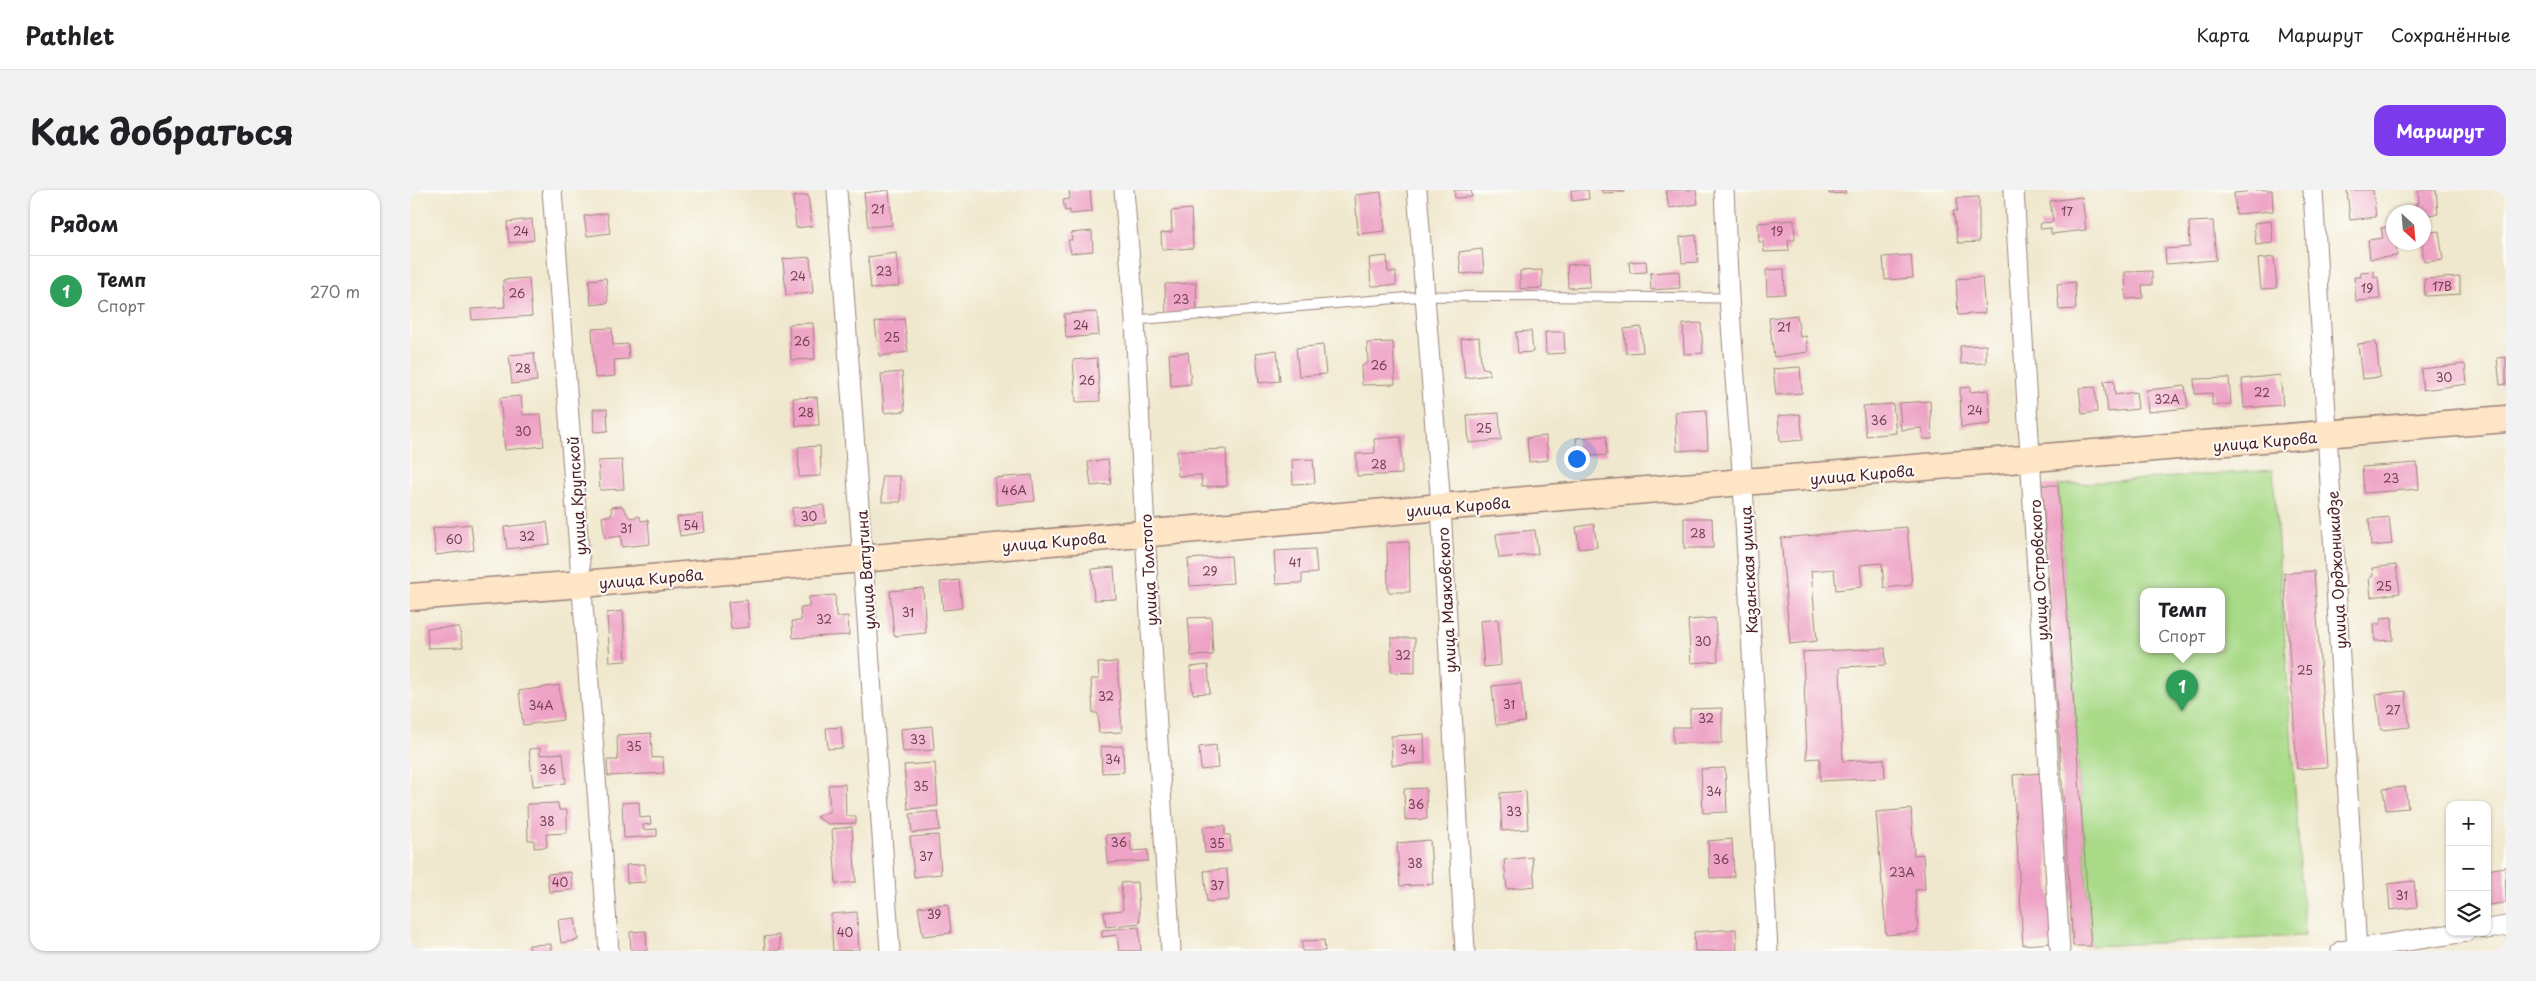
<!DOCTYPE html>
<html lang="ru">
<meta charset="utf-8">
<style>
:root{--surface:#fff;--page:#f2f2f2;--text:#202124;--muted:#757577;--line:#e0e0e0;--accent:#7c3aed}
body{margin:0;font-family:"Playpen Sans",sans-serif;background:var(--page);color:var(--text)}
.controls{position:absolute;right:15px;bottom:15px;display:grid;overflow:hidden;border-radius:10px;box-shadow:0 1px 4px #0004}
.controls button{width:45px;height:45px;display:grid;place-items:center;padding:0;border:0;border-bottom:1px solid var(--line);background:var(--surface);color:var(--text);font:25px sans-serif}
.compass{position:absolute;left:1976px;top:15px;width:45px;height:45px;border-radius:50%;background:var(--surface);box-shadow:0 1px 4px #0004;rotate:154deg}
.you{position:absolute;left:1166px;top:268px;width:18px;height:18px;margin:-12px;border:4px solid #fff;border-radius:50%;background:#1a73e8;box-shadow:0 0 0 8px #1a73e833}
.badge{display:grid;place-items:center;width:32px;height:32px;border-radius:50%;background:var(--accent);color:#fff;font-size:16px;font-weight:700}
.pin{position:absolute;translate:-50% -41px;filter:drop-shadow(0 1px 2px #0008)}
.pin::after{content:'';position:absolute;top:26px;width:18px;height:15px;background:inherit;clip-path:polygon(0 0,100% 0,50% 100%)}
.popup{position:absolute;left:1730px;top:398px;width:85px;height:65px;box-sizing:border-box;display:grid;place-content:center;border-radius:10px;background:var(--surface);filter:drop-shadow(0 1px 4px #0005);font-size:16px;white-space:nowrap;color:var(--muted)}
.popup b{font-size:19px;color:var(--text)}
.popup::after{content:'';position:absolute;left:50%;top:100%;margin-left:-10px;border:10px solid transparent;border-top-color:var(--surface)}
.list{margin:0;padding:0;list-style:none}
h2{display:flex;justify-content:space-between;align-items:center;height:65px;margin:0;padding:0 20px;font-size:21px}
h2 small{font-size:16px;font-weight:400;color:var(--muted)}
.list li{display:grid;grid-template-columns:32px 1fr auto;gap:15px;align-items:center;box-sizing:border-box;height:70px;padding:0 20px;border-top:1px solid var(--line)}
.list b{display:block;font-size:19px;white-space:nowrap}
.list p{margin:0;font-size:16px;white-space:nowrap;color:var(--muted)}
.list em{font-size:16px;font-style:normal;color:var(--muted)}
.icon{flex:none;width:28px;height:28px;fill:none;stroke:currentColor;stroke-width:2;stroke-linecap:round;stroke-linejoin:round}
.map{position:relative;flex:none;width:2096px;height:761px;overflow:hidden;border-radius:15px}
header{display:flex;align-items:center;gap:30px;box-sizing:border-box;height:70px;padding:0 25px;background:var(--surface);border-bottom:1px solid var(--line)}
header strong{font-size:24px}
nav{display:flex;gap:28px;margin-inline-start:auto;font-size:18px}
.intro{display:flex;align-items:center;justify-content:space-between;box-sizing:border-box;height:120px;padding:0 30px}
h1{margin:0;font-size:35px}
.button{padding:12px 22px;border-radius:15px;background:var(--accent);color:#fff;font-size:18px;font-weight:700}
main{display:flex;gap:30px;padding:0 30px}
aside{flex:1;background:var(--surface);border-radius:15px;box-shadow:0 1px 4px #0004}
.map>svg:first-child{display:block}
.green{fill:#a9da88;stroke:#7a7c5a;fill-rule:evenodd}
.building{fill:#eea2c5}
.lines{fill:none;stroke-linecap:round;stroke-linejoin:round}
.lane-casing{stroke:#9d847c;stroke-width:11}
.street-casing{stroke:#9d847c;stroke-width:21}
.secondary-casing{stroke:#9d847c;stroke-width:29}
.lane{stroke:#fff;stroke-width:9}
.street{stroke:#fff;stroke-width:19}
.secondary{stroke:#fee5c5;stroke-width:26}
.labels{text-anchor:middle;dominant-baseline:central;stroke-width:4;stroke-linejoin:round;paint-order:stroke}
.number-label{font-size:12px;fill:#734052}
.street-label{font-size:15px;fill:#4a1f2b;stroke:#fdfcf7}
</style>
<header>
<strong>Pathlet</strong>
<nav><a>Карта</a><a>Маршрут</a><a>Сохранённые</a></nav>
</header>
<div class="intro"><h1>Как добраться</h1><a class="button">Маршрут</a></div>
<main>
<aside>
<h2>Рядом<small></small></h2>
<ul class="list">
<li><span class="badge" style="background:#2e9e5b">1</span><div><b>Темп</b><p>Спорт</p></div><em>270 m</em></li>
</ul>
</aside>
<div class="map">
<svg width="2096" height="761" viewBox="0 0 2096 761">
<rect width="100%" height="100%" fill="#fdfcf7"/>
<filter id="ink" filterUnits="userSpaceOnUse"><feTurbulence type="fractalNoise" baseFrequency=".02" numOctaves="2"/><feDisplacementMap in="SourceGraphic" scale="10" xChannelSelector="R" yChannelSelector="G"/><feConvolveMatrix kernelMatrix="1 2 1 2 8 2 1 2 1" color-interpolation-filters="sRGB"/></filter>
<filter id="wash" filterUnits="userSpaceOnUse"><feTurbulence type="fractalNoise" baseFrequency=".0096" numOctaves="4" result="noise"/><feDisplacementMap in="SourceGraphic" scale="20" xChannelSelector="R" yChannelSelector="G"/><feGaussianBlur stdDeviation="1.12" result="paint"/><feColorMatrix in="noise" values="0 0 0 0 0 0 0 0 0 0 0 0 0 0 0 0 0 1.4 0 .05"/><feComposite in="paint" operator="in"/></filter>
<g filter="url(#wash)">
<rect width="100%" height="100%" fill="#f0e8ce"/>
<path class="green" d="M1863,280L1895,746L1681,756L1648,295ZM1733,402H1811V460H1733Z"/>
<g id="blocks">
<g class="building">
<polygon points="479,0 482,35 458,37 454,3"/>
<polygon points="659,0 680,0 682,22 660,24 660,20 655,21 653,10 660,9"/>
<polygon points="1044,0 1061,0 1062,7 1045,8"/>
<polygon points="1161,0 1178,0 1179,9 1162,11"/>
<polygon points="1192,0 1215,0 1215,2 1192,3"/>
<polygon points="1256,0 1286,0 1288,14 1259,18"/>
<polygon points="1419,0 1435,0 1436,3 1419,4"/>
<polygon points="1836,0 1862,0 1863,21 1826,24 1824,3 1836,2"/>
<polygon points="1937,0 1963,0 1966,27 1940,30"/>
<polygon points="2008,0 2026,0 2028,24 2014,25 2014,22 2007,22 2006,13 2009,13"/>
<polygon points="971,2 975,41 948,44 945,5"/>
<polygon points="398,5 402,36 386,38 383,7"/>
<polygon points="1569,7 1569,52 1548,53 1543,21 1547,21 1547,8"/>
<polygon points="1672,7 1676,40 1641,44 1641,38 1631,39 1630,33 1643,32 1640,11"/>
<polygon points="781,19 783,58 752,60 751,43 762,42 761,21"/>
<polygon points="197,23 200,43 177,46 174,26"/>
<polygon points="122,29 124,50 99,53 97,32"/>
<polygon points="1384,30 1385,50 1378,50 1379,61 1354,62 1353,52 1349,52 1348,33"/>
<polygon points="1803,31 1806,70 1756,74 1755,59 1780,57 1779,32"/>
<polygon points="1861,31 1863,53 1846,55 1844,33"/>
<polygon points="1984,36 1984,52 1986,52 1987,66 1960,69 1958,50 1973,48 1971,38"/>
<polygon points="682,41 683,61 661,63 658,50 662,50 661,43"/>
<polygon points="2029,41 2033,70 2014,72 2012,52 2014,43"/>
<polygon points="1286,45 1288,72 1272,73 1270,47"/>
<polygon points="1072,59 1074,82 1051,84 1049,62"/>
<polygon points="486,63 489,96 461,99 458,67"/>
<polygon points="1501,65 1503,88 1475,90 1473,67"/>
<polygon points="977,66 978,82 986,82 986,95 961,96 959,68"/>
<polygon points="400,67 403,103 376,105 373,69"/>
<polygon points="1864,67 1867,98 1851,99 1848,69"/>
<polygon points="1236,71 1237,82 1220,83 1219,72"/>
<polygon points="1179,73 1180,97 1158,98 1157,75"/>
<polygon points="1374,79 1375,104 1357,105 1356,80"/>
<polygon points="1132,80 1132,98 1110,99 1110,81"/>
<polygon points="1269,81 1270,98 1241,100 1240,83"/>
<polygon points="1742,81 1742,95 1732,95 1733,108 1716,109 1715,82"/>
<polygon points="1964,81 1964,88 1968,87 1970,109 1946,111 1944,87 1951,87 1950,82"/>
<polygon points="1572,87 1575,123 1548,125 1546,89"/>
<polygon points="2050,87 2050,104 2015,106 2014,89"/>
<polygon points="119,88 122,126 62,130 61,119 95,117 93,90"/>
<polygon points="196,88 198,113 181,115 179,90"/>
<polygon points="1665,92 1666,119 1649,120 1647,94"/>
<polygon points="786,93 787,123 756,124 755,94"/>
<polygon points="687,122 689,145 656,148 654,124"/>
<polygon points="1387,125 1390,147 1396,146 1398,162 1364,167 1359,128"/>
<polygon points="494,129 498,162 469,166 465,132"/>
<polygon points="403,133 405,169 381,170 379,134"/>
<polygon points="1291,133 1293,163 1274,164 1273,134"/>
<polygon points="1231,137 1233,162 1216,163 1214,139"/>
<polygon points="202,138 203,155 218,154 219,169 204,170 205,186 185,188 182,139"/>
<polygon points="1121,141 1123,162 1108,163 1106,142"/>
<polygon points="1135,142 1154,142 1155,163 1136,164"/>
<polygon points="1069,147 1071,173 1073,178 1079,179 1080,185 1055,188 1051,149"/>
<polygon points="983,152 985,194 952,195 951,177 958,172 957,153"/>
<polygon points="1966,152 1970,187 1952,189 1948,154"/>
<polygon points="913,155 916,184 889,186 886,158"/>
<polygon points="1576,155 1576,173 1551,174 1550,156"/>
<polygon points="867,160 870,191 849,193 846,163"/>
<polygon points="778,162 781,194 761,196 759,164"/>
<polygon points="124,163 127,191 102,194 99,165"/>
<polygon points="2096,167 2096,194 2090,195 2087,168"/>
<polygon points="687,168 690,211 666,212 663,170"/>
<polygon points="2055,174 2057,194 2013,200 2011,179"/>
<polygon points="1390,177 1392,203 1366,205 1363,179"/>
<polygon points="492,182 495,221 474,223 471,184"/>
<polygon points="1870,185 1873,215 1834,218 1832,189"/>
<polygon points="1819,188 1821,214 1802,215 1802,203 1785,204 1784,189"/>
<polygon points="1704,190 1705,205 1726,202 1728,219 1698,222 1694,191"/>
<polygon points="1775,196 1778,218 1738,222 1736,200"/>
<polygon points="1560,197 1560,202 1578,200 1581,234 1551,237 1550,198"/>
<polygon points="1685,197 1687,222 1672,224 1669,198"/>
<polygon points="111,206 113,225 131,224 134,256 95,260 90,208"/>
<polygon points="407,207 409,235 386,236 383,208"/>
<polygon points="1520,211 1522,249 1513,249 1512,238 1491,240 1489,213"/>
<polygon points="1483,214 1486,243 1456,246 1453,216"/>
<polygon points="183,219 197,219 198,241 184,242"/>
<polygon points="1296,220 1298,259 1267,261 1265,222"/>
<polygon points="1089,223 1091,250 1059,253 1057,225"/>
<polygon points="1390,224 1393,250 1370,252 1368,226"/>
<polygon points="1136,246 1138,270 1119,272 1117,248"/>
<polygon points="1196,246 1197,265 1167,267 1166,248"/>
<polygon points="991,247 992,284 947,286 946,264 965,263 964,249"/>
<polygon points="410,256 411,286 389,287 388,257"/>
<polygon points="816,259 817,296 792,297 791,285 768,286 767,261"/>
<polygon points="903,269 905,293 883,294 882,270"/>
<polygon points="212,270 214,299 190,300 188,271"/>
<polygon points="698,270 701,294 681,296 678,272"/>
<polygon points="2007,273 2009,299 1954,303 1952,277"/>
<polygon points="622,285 625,311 587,315 584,288"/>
<polygon points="472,286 490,286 491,312 472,312"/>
<polygon points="1632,295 1648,295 1681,756 1663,756"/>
<polygon points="414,315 416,333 384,336 382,318"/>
<polygon points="212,316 220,328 230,326 231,331 238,330 240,354 212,357 211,346 195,348 192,327 202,325 201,317"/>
<polygon points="293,324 295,342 270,346 267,327"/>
<polygon points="1979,327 1982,354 1961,356 1959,329"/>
<polygon points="1274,328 1302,328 1303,358 1274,358"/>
<polygon points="137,332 140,354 97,359 94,337"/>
<polygon points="61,334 64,360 26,365 23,338"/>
<polygon points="1184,334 1187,357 1169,359 1166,337"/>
<polygon points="1497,337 1502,395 1474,398 1472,373 1450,375 1452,397 1426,400 1424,379 1401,381 1407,451 1380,454 1371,348"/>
<polygon points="1125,340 1128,364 1089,368 1086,344"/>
<polygon points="999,352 1000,402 978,402 977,353"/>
<polygon points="905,359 907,383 892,384 892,393 866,394 864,361"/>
<polygon points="821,366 823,393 780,396 778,369"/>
<polygon points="1986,375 1990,403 1961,407 1959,388 1963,386 1962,378"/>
<polygon points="704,377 706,409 684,410 682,379"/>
<polygon points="1904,381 1917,577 1887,579 1874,383"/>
<polygon points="549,390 552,418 533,420 530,392"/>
<polygon points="513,398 516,443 484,446 480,401"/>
<polygon points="425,405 426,427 438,426 439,445 383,448 382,431 391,431 390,418 399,417 399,407"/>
<polygon points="337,410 339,437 321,439 318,412"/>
<polygon points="213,421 216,471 200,472 197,423"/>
<polygon points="801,427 803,465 781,466 778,428"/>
<polygon points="1982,427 1983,450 1965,451 1964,434 1971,434 1971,428"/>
<polygon points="1305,428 1308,471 1281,473 1278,430"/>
<polygon points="1088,429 1091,475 1074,477 1070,431"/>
<polygon points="49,437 53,457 18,458 17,438"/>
<polygon points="981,448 1005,448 1005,483 981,482"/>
<polygon points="1475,458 1476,475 1430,477 1433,571 1474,569 1475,588 1410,591 1410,568 1397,569 1393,462"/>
<polygon points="707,472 712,542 689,543 688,523 683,523 681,489 689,489 688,473"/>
<polygon points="798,475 800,503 783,504 780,477"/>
<polygon points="1111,493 1115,532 1086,535 1082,496"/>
<polygon points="149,495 153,530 113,535 109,501"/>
<polygon points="1995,501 2000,537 1971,540 1966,504"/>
<polygon points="1312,518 1312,553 1263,553 1263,537 1280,537 1280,519"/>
<polygon points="522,536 524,560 493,562 491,539"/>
<polygon points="431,537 433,558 418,559 416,538"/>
<polygon points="241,543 242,568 253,567 254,583 198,586 197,570 208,570 207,545"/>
<polygon points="1014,544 1015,573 982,575 981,546"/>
<polygon points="806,555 808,578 791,580 789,557"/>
<polygon points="713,556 714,582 692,583 691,557"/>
<polygon points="130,558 130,565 153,563 156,593 123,596 119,559"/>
<polygon points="525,573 528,616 498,619 494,575"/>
<polygon points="1315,578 1317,622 1293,623 1291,579"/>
<polygon points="1632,583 1643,753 1613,755 1603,585"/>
<polygon points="435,594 436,626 446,626 446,633 418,634 406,627 420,621 418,595"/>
<polygon points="1995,597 1998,618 1976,620 1973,599"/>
<polygon points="1016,598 1017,629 995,630 994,599"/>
<polygon points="1116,601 1118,639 1092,641 1090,603"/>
<polygon points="229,612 230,628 240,627 241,634 233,635 233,640 247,639 247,646 214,648 212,613"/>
<polygon points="148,613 149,620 157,620 157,643 136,644 137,657 124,658 124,650 118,650 117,614"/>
<polygon points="1501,619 1504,665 1513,664 1515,699 1505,700 1508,742 1476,745 1466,622"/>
<polygon points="528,621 530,640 502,643 500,624"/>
<polygon points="815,636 815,645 820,645 821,661 795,663 793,637"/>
<polygon points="442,637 446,692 426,694 422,639"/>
<polygon points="720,643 721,661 738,660 738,671 698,673 696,645"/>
<polygon points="528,645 531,684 504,687 500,647"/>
<polygon points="1322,649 1324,687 1300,688 1298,651"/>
<polygon points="1020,650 1023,694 990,696 987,653"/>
<polygon points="1122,667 1125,696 1097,699 1094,670"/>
<polygon points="235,674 236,692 217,693 216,675"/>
<polygon points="2095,677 2096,713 2077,715 2077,680"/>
<polygon points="817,679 819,710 797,712 794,681"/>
<polygon points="161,682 163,700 139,702 137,684"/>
<polygon points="2004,691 2007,717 1980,720 1978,694"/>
<polygon points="727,692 730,733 696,737 694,722 713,720 711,693"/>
<polygon points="538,714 541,743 513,746 508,717"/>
<polygon points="447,722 449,760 423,761 421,724"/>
<polygon points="165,728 168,750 151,753 148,730"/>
<polygon points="729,737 731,761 709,761 707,745 692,747 692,740"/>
<polygon points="1326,739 1327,761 1285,761 1284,742"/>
<polygon points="236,741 237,761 221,761 220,742"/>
<polygon points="369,745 370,760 355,761 354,747"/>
<polygon points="914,750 915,761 892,761 892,751"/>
<polygon points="141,754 141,761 120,761 119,755"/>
</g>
</g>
</g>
<g filter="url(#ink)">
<use href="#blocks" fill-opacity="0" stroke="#9d847c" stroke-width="1"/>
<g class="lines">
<defs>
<polyline id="lane" points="725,130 1016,106 1319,108"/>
<g id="street">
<polyline points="142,0 199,761"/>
<polyline points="427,0 480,761"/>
<polyline points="714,0 725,130 735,343 761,761"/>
<polyline points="1007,0 1031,317 1055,761"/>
<polyline points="1314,0 1319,108 1333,294 1358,761"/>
<polyline points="1604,0 1650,761"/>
<polyline points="1903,0 1947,761"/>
<polyline points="2077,739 2096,736"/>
<polyline points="1931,761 2056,742"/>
</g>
<polyline id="secondary" points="0,407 173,394 1031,317 2096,229"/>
</defs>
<use href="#lane" class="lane-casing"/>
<use href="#street" class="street-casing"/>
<use href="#secondary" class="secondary-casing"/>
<use href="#lane" class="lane"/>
<use href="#street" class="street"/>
<use href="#secondary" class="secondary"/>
</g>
</g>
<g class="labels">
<g class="number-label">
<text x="468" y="19">21</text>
<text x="1657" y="21">17</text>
<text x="111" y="41">24</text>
<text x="1367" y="41">19</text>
<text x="474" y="81">23</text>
<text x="388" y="86">24</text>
<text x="2032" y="96">17В</text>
<text x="1957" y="98">19</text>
<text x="107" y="103">26</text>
<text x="771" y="109">23</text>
<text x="671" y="135">24</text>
<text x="1374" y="137">21</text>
<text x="482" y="147">25</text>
<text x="392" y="151">26</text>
<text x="969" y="175">26</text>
<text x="113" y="178">28</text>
<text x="2034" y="187">30</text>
<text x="677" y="190">26</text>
<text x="1852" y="202">22</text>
<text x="1757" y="209">32А</text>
<text x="1565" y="220">24</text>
<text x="396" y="222">28</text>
<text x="1469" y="230">36</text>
<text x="1074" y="238">25</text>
<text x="113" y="241">30</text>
<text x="969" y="274">28</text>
<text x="1981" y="288">23</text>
<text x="604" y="300">46А</text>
<text x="399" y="326">30</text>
<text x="281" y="335">54</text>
<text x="216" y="338">31</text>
<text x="1288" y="343">28</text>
<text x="117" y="346">32</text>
<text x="44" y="349">60</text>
<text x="885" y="372">41</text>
<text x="800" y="381">29</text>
<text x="1974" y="396">25</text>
<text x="498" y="422">31</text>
<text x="414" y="429">32</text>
<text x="1293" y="451">30</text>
<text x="993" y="465">32</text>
<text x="1895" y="480">25</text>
<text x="696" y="506">32</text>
<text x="1099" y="514">31</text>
<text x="131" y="515">34А</text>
<text x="1983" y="520">27</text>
<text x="1296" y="528">32</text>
<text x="508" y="549">33</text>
<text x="224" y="556">35</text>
<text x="998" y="559">34</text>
<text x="703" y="569">34</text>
<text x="138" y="579">36</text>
<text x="511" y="596">35</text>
<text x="1304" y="601">34</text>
<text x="1006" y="614">36</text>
<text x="1104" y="621">33</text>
<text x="137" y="631">38</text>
<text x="709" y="652">36</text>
<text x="807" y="653">35</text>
<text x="516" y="666">37</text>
<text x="1311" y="669">36</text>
<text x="1005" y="673">38</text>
<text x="1492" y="682">23А</text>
<text x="150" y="692">40</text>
<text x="807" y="695">37</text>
<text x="1992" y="705">31</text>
<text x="524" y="724">39</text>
<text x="435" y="742">40</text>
</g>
<g class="street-label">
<text transform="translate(1855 251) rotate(-5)">улица Кирова</text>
<text transform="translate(1452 284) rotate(-5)">улица Кирова</text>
<text transform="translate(166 306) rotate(-94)">улица Крупской</text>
<text transform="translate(1048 316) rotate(-5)">улица Кирова</text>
<text transform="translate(644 351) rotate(-5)">улица Кирова</text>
<text transform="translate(455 380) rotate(-94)">улица Ватутина</text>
<text transform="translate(738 380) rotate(-93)">улица Толстого</text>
<text transform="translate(1338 380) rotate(-93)">Казанская улица</text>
<text transform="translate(1628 380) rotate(-93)">улица Островского</text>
<text transform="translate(1926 380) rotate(-93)">улица Орджоникидзе</text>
<text transform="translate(241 388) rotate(-5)">улица Кирова</text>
<text transform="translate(1036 410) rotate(-93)">улица Маяковского</text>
</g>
</g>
</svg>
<div class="controls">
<button>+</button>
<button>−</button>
<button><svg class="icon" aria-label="layers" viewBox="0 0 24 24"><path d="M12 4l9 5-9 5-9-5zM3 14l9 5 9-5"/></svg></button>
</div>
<svg class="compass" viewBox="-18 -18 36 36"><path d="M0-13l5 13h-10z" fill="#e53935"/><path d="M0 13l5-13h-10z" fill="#757577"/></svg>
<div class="you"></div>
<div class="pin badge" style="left:1772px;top:521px;background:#2e9e5b">1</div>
<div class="popup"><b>Темп</b>Спорт</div>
</div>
</main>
